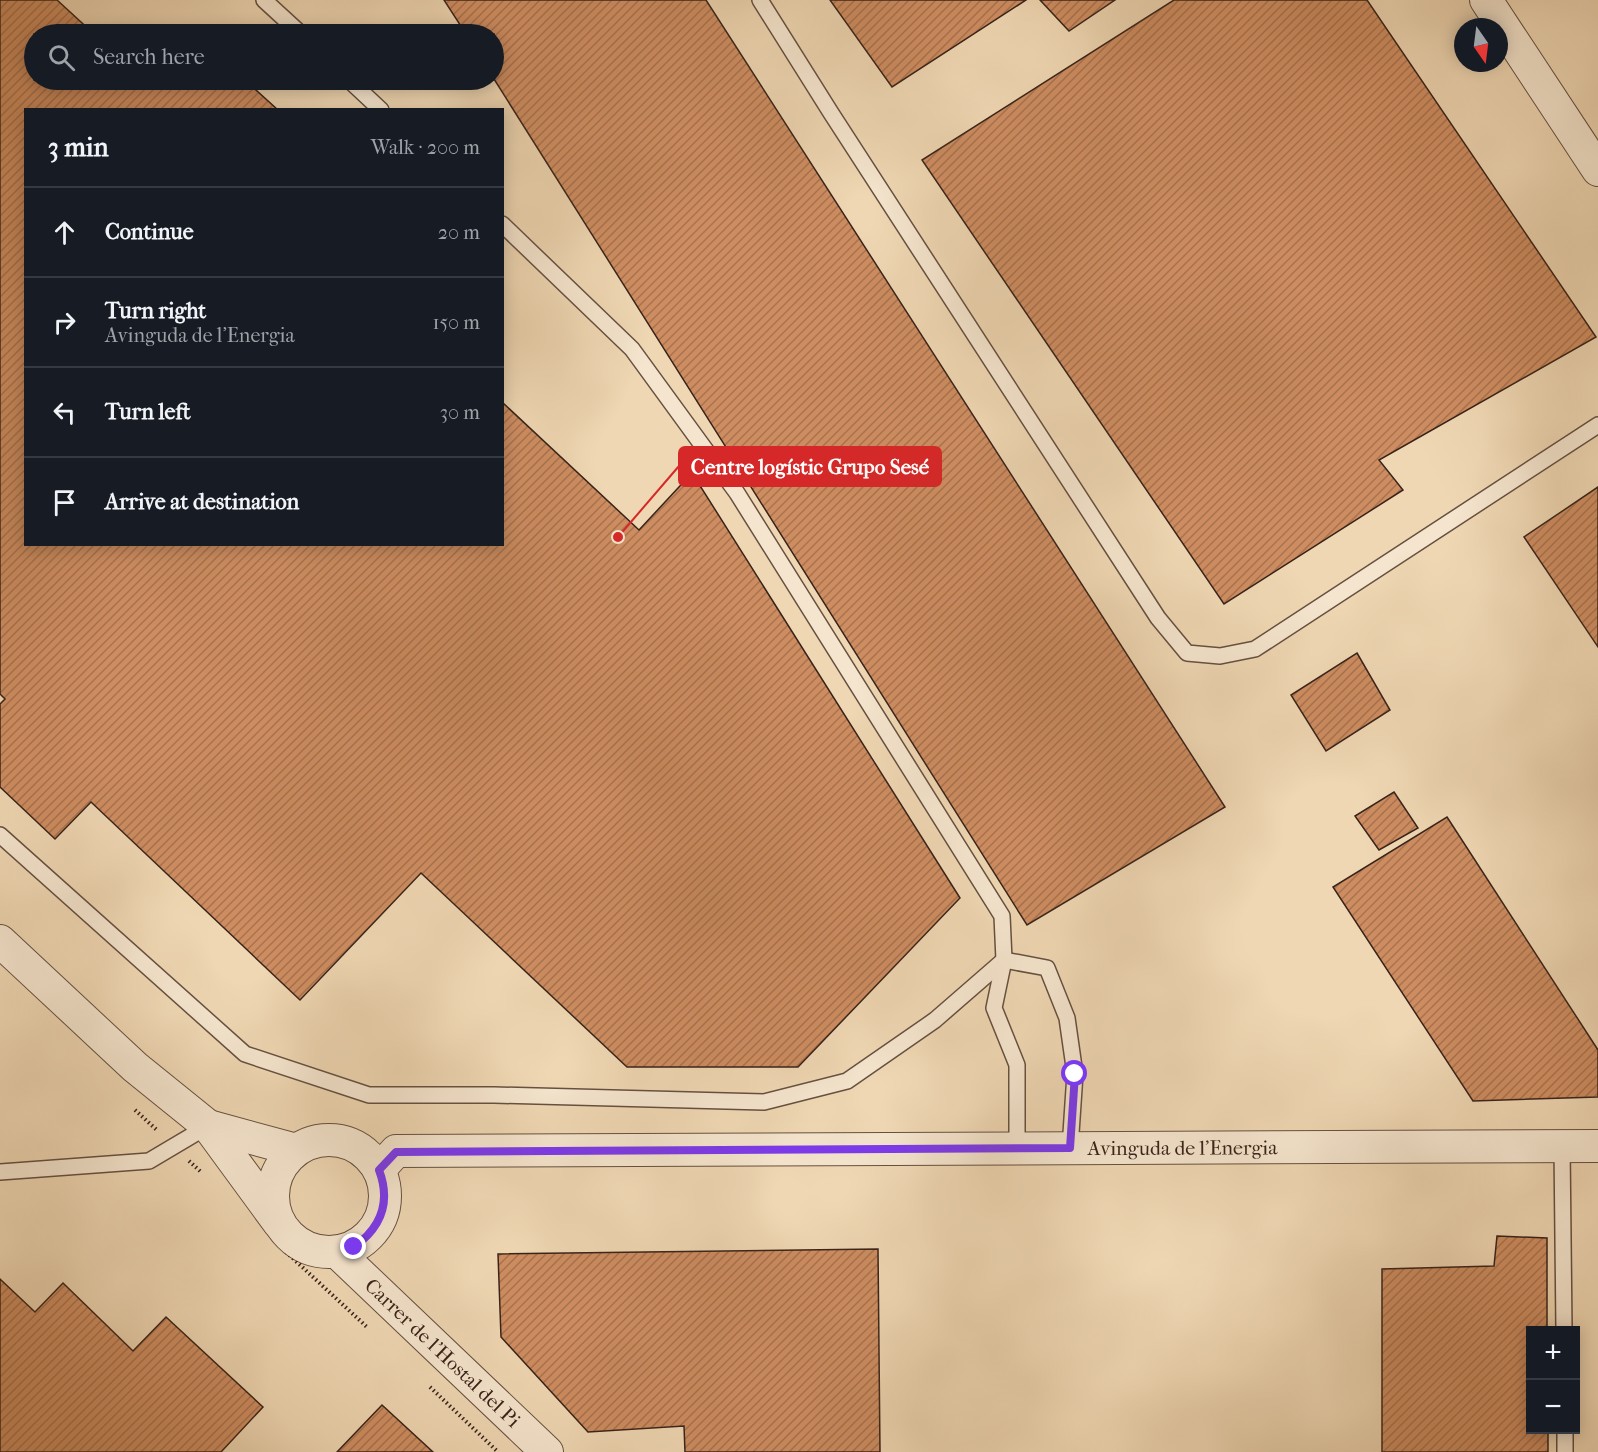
<!DOCTYPE html>
<meta charset="utf-8">
<style>
:root{--surface:#171b24;--page:#20242c;--text:#f1f3f6;--muted:#9ea1a6;--line:#363941}
body{margin:0;font-family:"IM FELL French Canon",serif;background:var(--page);color:var(--text)}
.controls{position:absolute;right:18px;bottom:18px;display:grid;overflow:hidden;border-radius:0px;box-shadow:0 3px 15px #0003}
.controls button{width:54px;height:54px;display:grid;place-items:center;padding:0;border:0;border-bottom:2px solid var(--line);background:var(--surface);color:var(--text);font:30px sans-serif}
.compass{position:absolute;left:1454px;top:18px;width:54px;height:54px;border-radius:50%;background:var(--surface);box-shadow:0 3px 15px #0003;rotate:166deg}
.stop{position:absolute;width:18px;height:18px;margin:-14px;border:4px solid #7c3aed;border-radius:50%;background:#fff}
.stop.end{background:#7c3aed;border-color:#fff;box-shadow:0 2px 6px #0008}
.list{margin:0;padding:0;list-style:none}
h2{display:flex;justify-content:space-between;align-items:center;height:78px;margin:0;padding:0 24px;font-size:26px}
h2 small{font-size:20px;font-weight:400;color:var(--muted)}
.list li{display:grid;grid-template-columns:39px 1fr auto;gap:18px;align-items:center;box-sizing:border-box;height:90px;padding:0 24px;border-top:2px solid var(--line)}
.list b{display:block;font-size:22px;white-space:nowrap}
.list p{margin:0;font-size:20px;white-space:nowrap;color:var(--muted)}
.list em{font-size:20px;font-style:normal;color:var(--muted)}
.icon{flex:none;width:33px;height:33px;fill:none;stroke:currentColor;stroke-width:2;stroke-linecap:round;stroke-linejoin:round}
.map{position:relative;flex:none;width:1598px;height:1452px;overflow:hidden}
.search{position:absolute;background:var(--surface);box-shadow:0 3px 15px #0003;left:24px;top:24px;width:480px;height:66px;display:flex;align-items:center;gap:15px;box-sizing:border-box;padding:0 21px;border-radius:33px;color:var(--muted);font-size:22px}
.panel{position:absolute;background:var(--surface);box-shadow:0 3px 15px #0003;left:24px;top:108px;width:480px;height:438px;border-radius:0px}
.map>svg:first-child{display:block}
.building{fill:url(#building-hatch);stroke:#38231a;stroke-width:1.5}
.lines{fill:none;stroke-linecap:round;stroke-linejoin:round}
.service-casing{stroke:#665040;stroke-width:18}
.minor-casing{stroke:#665040;stroke-width:34}
.path{stroke:#38231a;stroke-width:4;stroke-dasharray:1.5 3;stroke-linecap:butt}
.service{stroke:#f5e5ce;stroke-width:15}
.minor{stroke:#f5e5ce;stroke-width:32}
.route{stroke:#7c3aed;stroke-width:8}
.labels{text-anchor:middle;dominant-baseline:central;stroke-width:4.5;stroke-linejoin:round;paint-order:stroke}
.street-label{font-size:20px;fill:#38231a;stroke:#f5e5ce}
.leader{fill:none;stroke:#d62828;stroke-width:2}
.callout-dot{fill:#d62828;stroke:#f5e5ce;stroke-width:2}
.callout{fill:#d62828;stroke:#d62828;stroke-width:2}
.callout-label{font-size:21px;text-anchor:middle;font-weight:bold;fill:#fff}
</style>
<div class="map">
<svg width="1598" height="1452" viewBox="0 0 1598 1452">
<defs>
<pattern id="building-hatch" width="6" height="6" patternUnits="userSpaceOnUse" patternTransform="scale(1.5)"><rect width="6" height="6" fill="#ce8d61"/><path d="M-1 1l2-2M0 6l6-6M5 7l2-2" fill="none" stroke="#a8734f"/></pattern>
</defs>
<rect width="100%" height="100%" fill="#efd7b3"/>
<filter id="stains"><feTurbulence type="fractalNoise" baseFrequency=".00333" numOctaves="4"/><feColorMatrix values="0 0 0 0 .2 0 0 0 0 .09 0 0 0 0 .02 0 0 0 .5 -.17"/></filter>
<radialGradient id="worn" r=".72"><stop offset=".6" stop-color="#630" stop-opacity="0"/><stop offset="1" stop-color="#630" stop-opacity=".3"/></radialGradient>
<g class="building">
<polygon points="0,0 57,0 94,34 34,34 34,80 245,80 278,110 26,110 26,544 502,544 502,402 639,530 692,473 960,898 798,1067 627,1067 421,873 300,1000 91,802 55,839 0,787 0,704 5,699 0,694"/>
<polygon points="444,0 706,0 1225,807 1027,925 494,79 494,34 466,34"/>
<polygon points="830,0 1026,0 892,87"/>
<polygon points="1040,0 1115,0 1069,31"/>
<polygon points="1174,0 1367,0 1596,337 1379,460 1403,490 1224,604 922,160"/>
<polygon points="1598,487 1598,647 1524,537"/>
<polygon points="1357,653 1390,710 1326,751 1291,695"/>
<polygon points="1394,792 1418,828 1379,850 1355,816"/>
<polygon points="1447,817 1598,1050 1598,1097 1473,1101 1333,887"/>
<polygon points="1497,1236 1547,1238 1547,1330 1530,1330 1530,1430 1548,1430 1548,1452 1382,1452 1382,1269 1494,1266"/>
<polygon points="878,1249 880,1452 685,1452 684,1426 588,1432 501,1337 498,1254"/>
<polygon points="0,1279 35,1312 63,1283 133,1351 166,1317 263,1407 221,1452 0,1452"/>
<polygon points="382,1405 433,1452 337,1452"/>
</g>
<g class="lines">
<defs>
<g id="service">
<polyline points="264,0 301,34"/>
<polyline points="760,0 831,113 1158,618 1187,653 1220,656 1255,649 1598,425"/>
<polyline points="349,80 381,110"/>
<polyline points="502,224 632,349 737,493 1002,916 1004,960 994,1008 1017,1065 1017,1149"/>
<polyline points="0,835 245,1054 369,1095 494,1095 764,1102 847,1081 935,1020 1004,960"/>
<polyline points="1004,960 1047,968 1067,1018 1075,1074 1070,1148"/>
<polyline points="1562,1146 1564,1330"/>
<polyline points="0,1172 149,1161 208,1126"/>
<polyline points="1565,1430 1565,1452"/>
</g>
<g id="minor">
<polyline points="1486,0 1598,170"/>
<polyline points="0,941 135,1067 208,1126 279,1223"/>
<polyline points="208,1126 296,1150"/>
<circle cx="329" cy="1196" r="56"/>
<path id="s1" d="M379,1170L396,1151L1598,1146"/>
<path id="s2" d="M337,1252L547,1452"/>
</g>
</defs>
<use href="#service" class="service-casing"/>
<use href="#minor" class="minor-casing"/>
<g class="path">
<polyline points="135,1110 158,1131"/>
<polyline points="189,1161 201,1172"/>
<polyline points="286,1252 368,1328"/>
<polyline points="430,1387 498,1452"/>
</g>
<use href="#service" class="service"/>
<use href="#minor" class="minor"/>
</g>
<g class="lines">
<path class="route" d="M354,1247C382,1227 391,1202 379,1170L396,1152L1070,1148L1075,1074"/>
</g>
<g class="labels">
<g class="street-label">
<text stroke="none"><textPath href="#s1" startOffset="812">Avinguda de l'Energia</textPath></text>
<text stroke="none"><textPath href="#s2" startOffset="146">Carrer de l'Hostal del Pi</textPath></text>
</g>
</g>
<path class="leader" d="M618 537L679 466"/>
<circle class="callout-dot" cx="618" cy="537" r="6"/>
<rect class="callout" x="679" y="447" width="262" height="39" rx="6"/>
<g class="callout-label">
<text x="810" y="474">Centre logístic Grupo Sesé</text>
</g>
<rect width="100%" height="100%" filter="url(#stains)"/>
<rect width="100%" height="100%" fill="url(#worn)"/>
</svg>
<div class="controls">
<button>+</button>
<button>−</button>
</div>
<svg class="compass" viewBox="-18 -18 36 36"><path d="M0-13l5 13h-10z" fill="#e53935"/><path d="M0 13l5-13h-10z" fill="#9ea1a6"/></svg>
<div class="stop" style="left:1075px;top:1074px"></div>
<div class="stop end" style="left:354px;top:1247px"></div>
<div class="search"><svg class="icon" aria-label="search" viewBox="0 0 24 24"><circle cx="10" cy="10" r="6"/><path d="M15 15l6 6"/></svg>Search here</div>
<section class="panel">
<h2>3 min<small>Walk · 200 m</small></h2>
<ul class="list">
<li><svg class="icon" aria-label="ahead" viewBox="0 0 24 24"><path d="M12 20V5M6 11l6-6 6 6"/></svg><div><b>Continue</b></div><em>20 m</em></li>
<li><svg class="icon" aria-label="right" viewBox="0 0 24 24"><path d="M7 20v-9h11M14 6l5 5-5 5"/></svg><div><b>Turn right</b><p>Avinguda de l'Energia</p></div><em>150 m</em></li>
<li><svg class="icon" aria-label="left" viewBox="0 0 24 24"><path d="M17 20v-9H6M10 6l-5 5 5 5"/></svg><div><b>Turn left</b></div><em>30 m</em></li>
<li><svg class="icon" aria-label="arrive" viewBox="0 0 24 24"><path d="M6 21V4h12l-3 4 3 4H6"/></svg><div><b>Arrive at destination</b></div></li>
</ul>
</section>
</div>
